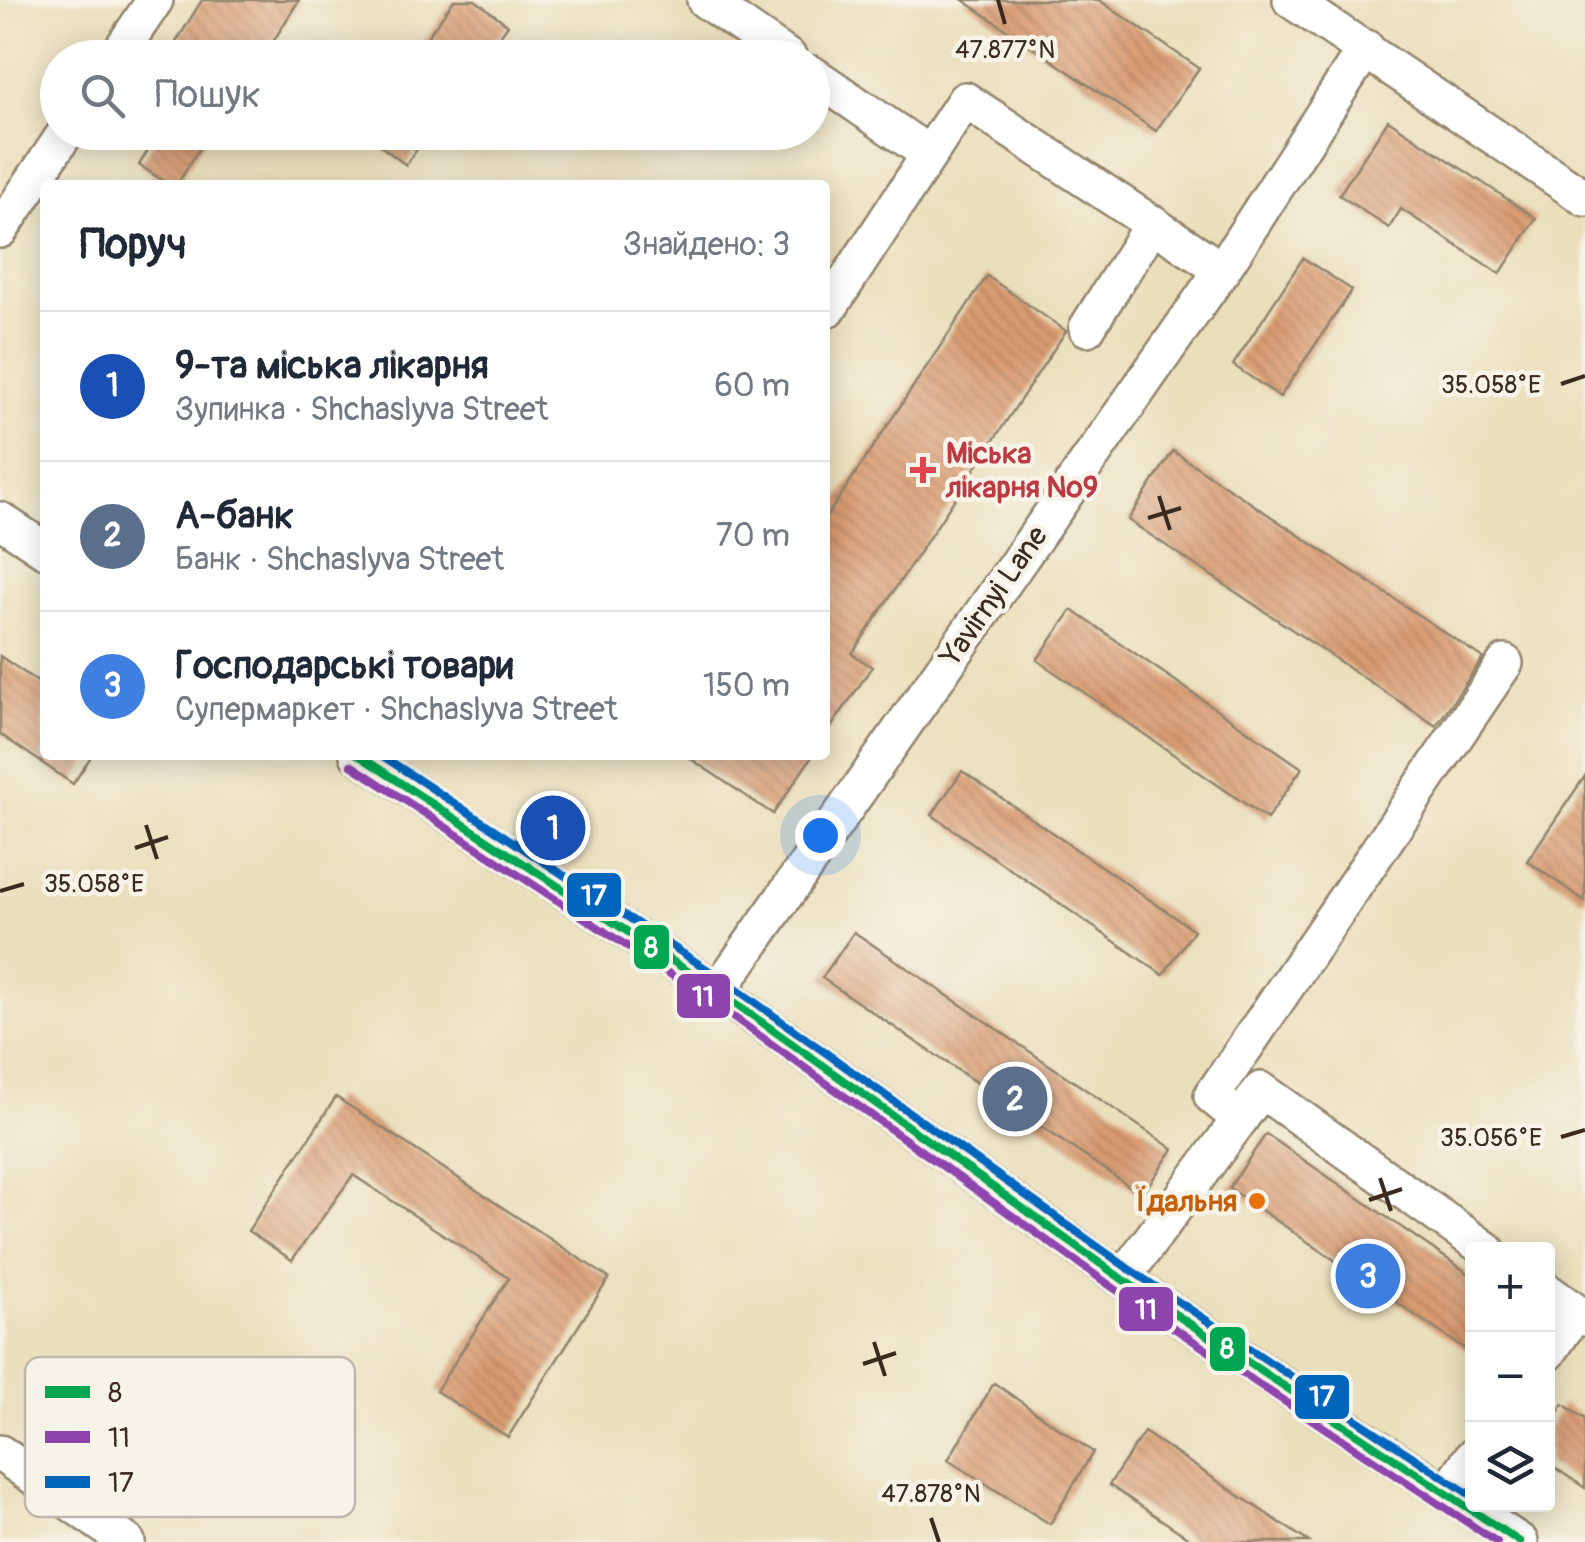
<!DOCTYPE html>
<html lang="uk">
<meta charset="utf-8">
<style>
:root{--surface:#fff;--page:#f2f2f3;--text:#1f2937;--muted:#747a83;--line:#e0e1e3;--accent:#1a73e8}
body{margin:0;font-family:Pangolin,sans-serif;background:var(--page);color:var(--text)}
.controls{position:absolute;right:30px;bottom:30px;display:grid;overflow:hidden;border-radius:10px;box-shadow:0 5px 25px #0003}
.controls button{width:90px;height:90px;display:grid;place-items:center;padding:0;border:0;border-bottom:2px solid var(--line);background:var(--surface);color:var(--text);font:50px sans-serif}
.you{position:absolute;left:820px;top:835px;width:35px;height:35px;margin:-25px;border:8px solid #fff;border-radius:50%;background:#1a73e8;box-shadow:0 0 0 15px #1a73e833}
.badge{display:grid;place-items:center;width:65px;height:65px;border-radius:50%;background:var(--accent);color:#fff;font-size:32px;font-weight:700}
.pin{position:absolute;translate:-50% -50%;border:5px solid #fff;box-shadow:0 2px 10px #0006}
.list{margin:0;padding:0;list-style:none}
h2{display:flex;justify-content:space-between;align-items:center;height:130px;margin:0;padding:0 40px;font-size:42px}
h2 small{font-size:32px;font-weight:400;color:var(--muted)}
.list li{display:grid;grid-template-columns:65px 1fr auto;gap:30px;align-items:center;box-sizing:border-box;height:150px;padding:0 40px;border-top:2px solid var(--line)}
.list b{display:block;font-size:38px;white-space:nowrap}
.list p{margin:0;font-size:32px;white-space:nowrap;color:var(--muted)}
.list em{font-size:32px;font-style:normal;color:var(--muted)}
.icon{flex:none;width:55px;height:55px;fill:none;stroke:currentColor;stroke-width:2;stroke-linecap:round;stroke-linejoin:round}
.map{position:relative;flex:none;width:1585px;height:1542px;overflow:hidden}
.search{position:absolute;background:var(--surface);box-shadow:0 5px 25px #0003;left:40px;top:40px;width:790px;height:110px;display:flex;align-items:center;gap:25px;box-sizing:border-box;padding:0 35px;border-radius:55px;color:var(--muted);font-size:38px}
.panel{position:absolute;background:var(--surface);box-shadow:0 5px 25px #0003;left:40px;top:180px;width:790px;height:580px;border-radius:10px}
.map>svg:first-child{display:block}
.building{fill:url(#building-back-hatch)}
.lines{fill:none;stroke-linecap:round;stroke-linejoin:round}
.minor-casing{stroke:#92846c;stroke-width:40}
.minor{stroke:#fff;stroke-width:35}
.bus-1-casing{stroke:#f7f3e8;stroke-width:15}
.bus-2-casing{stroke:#f7f3e8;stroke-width:15}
.bus-3-casing{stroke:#f7f3e8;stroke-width:15}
.bus-1{stroke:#00a651;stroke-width:8}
.bus-2{stroke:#8e44ad;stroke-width:8}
.bus-3{stroke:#0065bd;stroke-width:8}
.ticks{fill:none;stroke:#3b2a1e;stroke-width:4}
.health-dot{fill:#e0444e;stroke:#f7f3e8;stroke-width:4}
.food-dot{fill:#e8710a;stroke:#f7f3e8;stroke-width:4}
.labels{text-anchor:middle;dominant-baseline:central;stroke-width:9;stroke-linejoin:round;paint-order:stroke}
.health-label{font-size:30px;font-weight:bold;fill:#be3a42;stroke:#f7f3e8;text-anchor:start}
.street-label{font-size:30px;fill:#3b2a1e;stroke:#f7f3e8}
.food-label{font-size:30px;font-weight:bold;fill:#c56008;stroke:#f7f3e8;text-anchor:end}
.key{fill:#f7f3e8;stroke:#bfb7ab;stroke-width:2.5}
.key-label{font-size:28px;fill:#3b2a1e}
.ticks-label{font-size:25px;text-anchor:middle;fill:#3b2a1e;stroke:#f7f3e8;stroke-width:9;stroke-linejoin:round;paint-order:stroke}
.line-badge{stroke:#f7f3e8;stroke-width:4}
.badge-label{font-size:28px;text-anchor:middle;font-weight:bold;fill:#fff}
</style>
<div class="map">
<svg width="1585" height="1542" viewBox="0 0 1585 1542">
<defs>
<pattern id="building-back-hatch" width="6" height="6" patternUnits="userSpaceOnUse" patternTransform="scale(2.5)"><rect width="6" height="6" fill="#da9c72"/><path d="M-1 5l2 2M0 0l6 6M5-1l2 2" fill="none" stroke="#b27f5d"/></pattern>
</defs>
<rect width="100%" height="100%" fill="#f7f3e8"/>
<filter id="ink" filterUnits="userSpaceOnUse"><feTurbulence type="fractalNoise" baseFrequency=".01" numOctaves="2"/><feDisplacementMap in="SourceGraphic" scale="20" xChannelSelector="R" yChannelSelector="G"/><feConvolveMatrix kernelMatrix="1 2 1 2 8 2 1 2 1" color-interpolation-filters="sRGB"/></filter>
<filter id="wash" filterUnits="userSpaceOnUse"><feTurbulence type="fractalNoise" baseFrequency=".0048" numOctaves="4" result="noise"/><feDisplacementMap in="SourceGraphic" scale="40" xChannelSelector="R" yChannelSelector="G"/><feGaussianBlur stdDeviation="2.25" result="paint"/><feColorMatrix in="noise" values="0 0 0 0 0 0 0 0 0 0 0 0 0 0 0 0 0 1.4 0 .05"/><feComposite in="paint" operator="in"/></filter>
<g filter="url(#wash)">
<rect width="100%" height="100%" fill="#eadfbb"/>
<g id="blocks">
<g class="building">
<polygon points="202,0 299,0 263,58 189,58 173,47"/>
<polygon points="454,0 475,0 508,25 484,58 412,58"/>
<polygon points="963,0 1099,0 1199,68 1156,131"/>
<polygon points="1388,120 1536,218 1500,274 1401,209 1389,228 1339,195"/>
<polygon points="159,132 209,132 177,185 170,185 139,165"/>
<polygon points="362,132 429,132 406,165"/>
<polygon points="1303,258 1352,290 1280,397 1233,365"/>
<polygon points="987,276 1066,331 852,654 872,667 825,736 825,519"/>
<polygon points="1173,451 1483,658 1436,726 1128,520"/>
<polygon points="1072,610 1302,768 1267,819 1037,660"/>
<polygon points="0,656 45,687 45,755 92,755 73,784 0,734"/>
<polygon points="685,755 813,755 773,814"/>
<polygon points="962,771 1194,930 1163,975 932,815"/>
<polygon points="1585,776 1585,901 1527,861"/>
<polygon points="854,932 1173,1149 1142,1195 822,978"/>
<polygon points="336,1097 609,1278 508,1437 436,1391 509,1278 353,1175 292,1260 248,1231"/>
<polygon points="1266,1134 1472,1276 1472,1354 1229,1188"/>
<polygon points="994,1383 1093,1452 1050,1524 948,1460"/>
<polygon points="1563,1404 1585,1419 1585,1488 1548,1463 1548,1428"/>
<polygon points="1144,1432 1309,1542 1195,1542 1109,1485"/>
</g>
</g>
</g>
<g filter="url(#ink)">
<use href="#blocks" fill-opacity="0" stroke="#92846c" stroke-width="2.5"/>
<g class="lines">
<defs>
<g id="minor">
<polyline points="705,0 789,58"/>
<polyline points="1291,0 1585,198"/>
<polyline points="116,58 155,0"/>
<polyline points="812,74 929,154"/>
<polyline points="0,230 66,132"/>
<polyline points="829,308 965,100 1222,270"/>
<polyline points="1087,328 1153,223"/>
<polyline points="0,520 45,550"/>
<polyline points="358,755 718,991 1122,1279 1520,1542"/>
<polyline points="718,991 1222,270 1366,48"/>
<polyline points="1240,1119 1261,1090 1487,1250"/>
<polyline points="1122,1279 1240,1119 1212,1096 1505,663"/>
<polyline points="1548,1292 1576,1312"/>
<polyline points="1548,1353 1576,1312 1585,1318"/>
<polyline points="0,1453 127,1542"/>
<polyline points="1447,1493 1472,1457"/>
</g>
</defs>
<use href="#minor" class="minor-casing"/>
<use href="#minor" class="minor"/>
<defs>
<polyline id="bus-1" points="358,755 718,991 1122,1279 1520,1542"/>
<polyline id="bus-2" points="351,765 711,1001 1115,1289 1497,1542"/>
<polyline id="bus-3" points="381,755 725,981 1129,1269 1472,1496"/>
</defs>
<use href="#bus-1" class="bus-1-casing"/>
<use href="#bus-2" class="bus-2-casing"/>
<use href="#bus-3" class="bus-3-casing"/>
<use href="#bus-1" class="bus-1"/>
<use href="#bus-2" class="bus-2"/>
<use href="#bus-3" class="bus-3"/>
</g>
</g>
<path class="ticks" d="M998,0L1005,24M1561,384L1585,376M1159,496L1170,530M1148,518L1181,508M146,825L157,859M135,848L168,837M0,891L24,884M1561,1137L1585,1130M1380,1178L1391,1211M1369,1200L1402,1189M874,1342L885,1376M863,1364L896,1353M931,1518L939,1542"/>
<path class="health-dot" d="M918 455h10v10h10v10h-10v10h-10v-10h-10v-10h10z"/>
<circle class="food-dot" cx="1257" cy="1201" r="10"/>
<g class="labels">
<g class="health-label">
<text x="946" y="453">Міська<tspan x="946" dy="34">лікарня №9</tspan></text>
</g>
<g class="street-label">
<text transform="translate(994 596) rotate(-55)">Yavirnyi Lane</text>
</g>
<g class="food-label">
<text x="1237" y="1201">Їдальня</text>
</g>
</g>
<rect x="25" y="1357" width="330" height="160" rx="15" class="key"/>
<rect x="45" y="1386" width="45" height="12" fill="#00a651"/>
<rect x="45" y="1431" width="45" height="12" fill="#8e44ad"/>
<rect x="45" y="1476" width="45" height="12" fill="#0065bd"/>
<g class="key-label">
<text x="108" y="1402">8</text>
<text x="108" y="1447">11</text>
<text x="108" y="1492">17</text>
</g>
<g class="ticks-label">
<text x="1005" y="58">47.877°N</text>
<text x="1491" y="393">35.058°E</text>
<text x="94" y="892">35.058°E</text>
<text x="1491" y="1146">35.056°E</text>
<text x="931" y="1502">47.878°N</text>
</g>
<g class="line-badge">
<rect x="565" y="871" width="58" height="48" rx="10" fill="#0065bd"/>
<rect x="632" y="923" width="39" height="48" rx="10" fill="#00a651"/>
<rect x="675" y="972" width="57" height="48" rx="10" fill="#8e44ad"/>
<rect x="1117" y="1285" width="58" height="48" rx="10" fill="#8e44ad"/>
<rect x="1208" y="1325" width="39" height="48" rx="10" fill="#00a651"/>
<rect x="1293" y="1373" width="58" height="48" rx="10" fill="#0065bd"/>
</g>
<g class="badge-label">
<text x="594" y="905">17</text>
<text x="651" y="957">8</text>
<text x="703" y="1006">11</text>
<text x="1146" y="1319">11</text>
<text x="1227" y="1358">8</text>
<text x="1322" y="1406">17</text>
</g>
</svg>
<div class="controls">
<button>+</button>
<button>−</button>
<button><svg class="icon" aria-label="layers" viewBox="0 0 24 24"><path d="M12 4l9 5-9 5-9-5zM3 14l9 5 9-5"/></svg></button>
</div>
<div class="you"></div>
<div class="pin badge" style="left:553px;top:828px;background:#1a4fb4">1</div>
<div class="pin badge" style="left:1015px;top:1099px;background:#5c6f8a">2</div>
<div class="pin badge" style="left:1368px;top:1276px;background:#3f7fe0">3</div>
<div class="search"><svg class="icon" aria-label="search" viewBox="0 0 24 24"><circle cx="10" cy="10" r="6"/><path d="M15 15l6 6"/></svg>Пошук</div>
<section class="panel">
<h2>Поруч<small>Знайдено: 3</small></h2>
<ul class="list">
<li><span class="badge" style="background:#1a4fb4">1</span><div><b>9-та міська лікарня</b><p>Зупинка · Shchaslyva Street</p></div><em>60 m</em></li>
<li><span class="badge" style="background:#5c6f8a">2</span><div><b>А-банк</b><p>Банк · Shchaslyva Street</p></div><em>70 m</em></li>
<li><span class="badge" style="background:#3f7fe0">3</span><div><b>Господарські товари</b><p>Супермаркет · Shchaslyva Street</p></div><em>150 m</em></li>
</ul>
</section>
</div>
